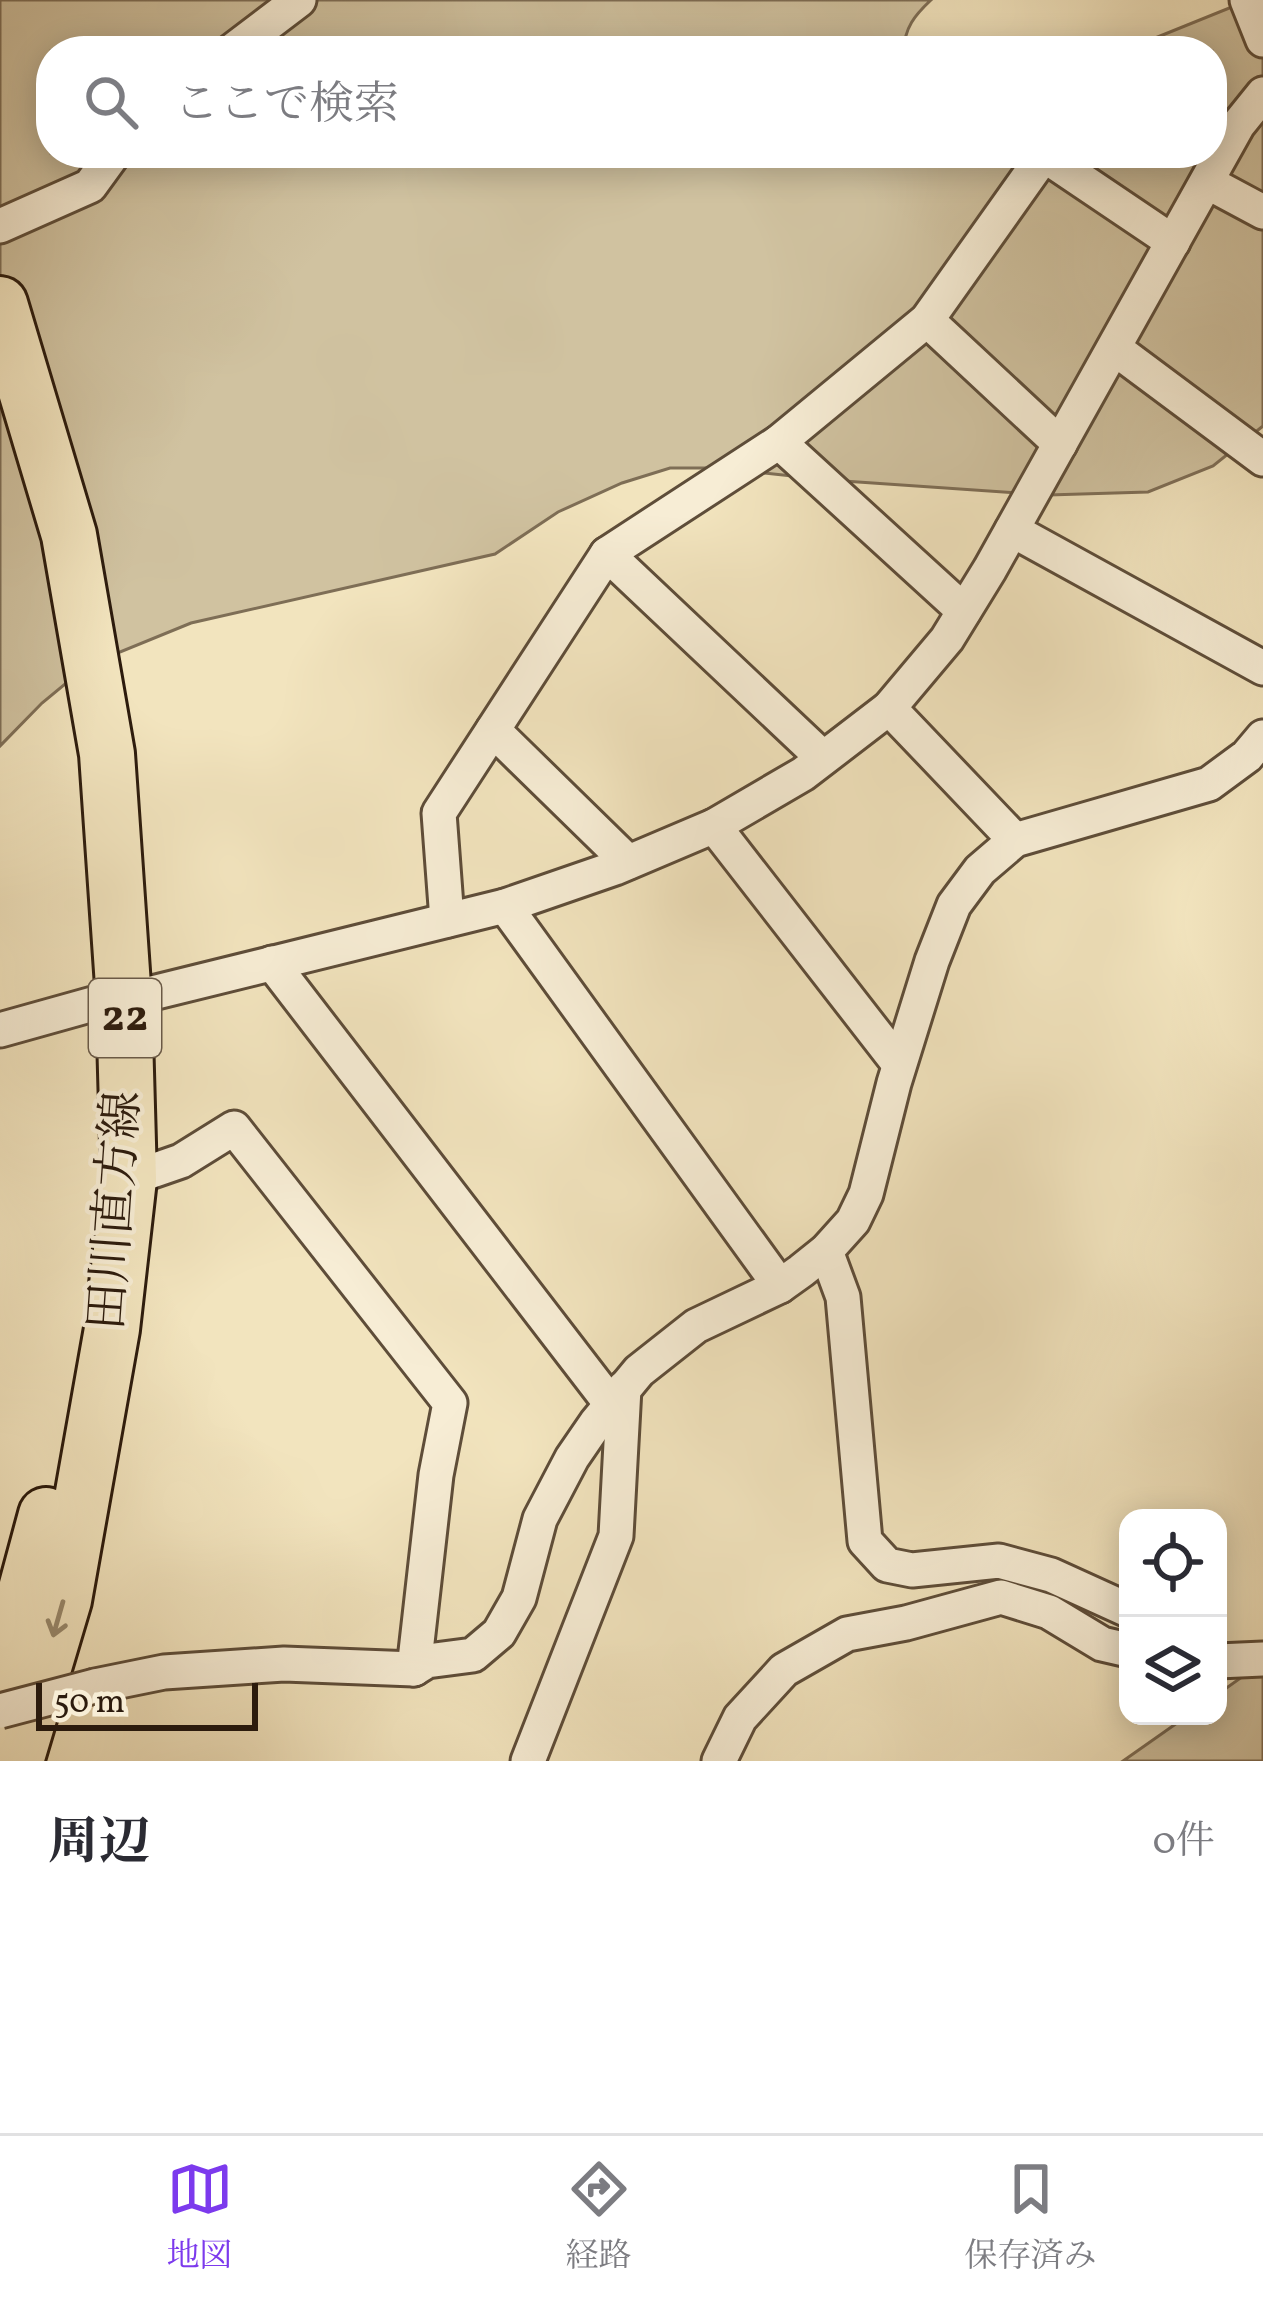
<!DOCTYPE html>
<html lang="ja">
<meta charset="utf-8">
<style>
:root{--surface:#fff;--page:#f7f7f7;--text:#2b2b33;--muted:#7c7c81;--line:#e1e1e2;--accent:#7c3aed}
body{margin:0;font-family:Vollkorn,"Noto Serif JP",serif;background:var(--page);color:var(--text)}
.controls{position:absolute;right:36px;bottom:36px;display:grid;overflow:hidden;border-radius:24px;box-shadow:0 6px 30px #0003}
.controls button{width:108px;height:108px;display:grid;place-items:center;padding:0;border:0;border-bottom:3px solid var(--line);background:var(--surface);color:var(--text);font:60px sans-serif}
.scale{position:absolute;left:36px;bottom:30px;width:222px;box-sizing:border-box;padding-left:12px;border:6px solid #2c1b0d;border-top:0;font-size:33px;line-height:42px;white-space:nowrap;color:#2c1b0d;-webkit-text-stroke:9px #f7edd5;paint-order:stroke}
.list{margin:0;padding:0;list-style:none}
h2{display:flex;justify-content:space-between;align-items:center;height:156px;margin:0;padding:0 48px;font-size:51px}
h2 small{font-size:39px;font-weight:400;color:var(--muted)}
.icon{flex:none;width:66px;height:66px;fill:none;stroke:currentColor;stroke-width:2;stroke-linecap:round;stroke-linejoin:round}
.map{position:relative;flex:none;width:1263px;height:1761px;overflow:hidden}
.search{position:absolute;background:var(--surface);box-shadow:0 6px 30px #0003;left:36px;right:36px;top:36px;height:132px;display:flex;align-items:center;gap:30px;box-sizing:border-box;padding:0 42px;border-radius:48px;color:var(--muted);font-size:45px}
.sheet{height:372px;background:var(--surface)}
nav{display:flex;justify-content:space-around;align-items:center;box-sizing:border-box;height:168px;border-top:3px solid var(--line);background:var(--surface);font-size:33px;color:var(--muted)}
nav a{display:grid;justify-items:center;gap:6px}
nav .on{color:var(--accent)}
.map>svg:first-child{display:block}
.green{fill:#d0c2a0;stroke:#7e6e56;stroke-width:3}
.lines{fill:none;stroke-linecap:round;stroke-linejoin:round}
.street-casing{stroke:#5e4d39;stroke-width:39}
.primary-casing{stroke:#2c1b0d;stroke-width:60}
.street{stroke:#f7edd5;stroke-width:33}
.primary{stroke:#f2e4be;stroke-width:54}
.street-bridge-casing{stroke:#5e4d39;stroke-width:39;stroke-linecap:butt}
.street-bridge{stroke:#f7edd5;stroke-width:33}
.oneway{stroke:#998a6e}
.labels{text-anchor:middle;dominant-baseline:central;stroke-width:9;stroke-linejoin:round;paint-order:stroke}
.shield{fill:#f7edd5;stroke:#695a49;stroke-width:3}
.shield-label{font-size:45px;font-weight:bold;fill:#2c1b0d}
.street-label{font-size:48px;fill:#2c1b0d;stroke:#f7edd5}
</style>
<div class="map">
<svg width="1263" height="1761" viewBox="0 0 1263 1761">
<rect width="100%" height="100%" fill="#f2e4be"/>
<filter id="stains"><feTurbulence type="fractalNoise" baseFrequency=".00167" numOctaves="4"/><feColorMatrix values="0 0 0 0 .2 0 0 0 0 .09 0 0 0 0 .02 0 0 0 .5 -.17"/></filter>
<radialGradient id="worn" r=".72"><stop offset=".6" stop-color="#630" stop-opacity="0"/><stop offset="1" stop-color="#630" stop-opacity=".3"/></radialGradient>
<g class="green">
<path d="M0,0H931C915,15 904,28 904,51H51V153H1212V51H1123L1249,0H1263V426L1213,466L1148,492L1048,495L829,480L717,468H670L622,483L558,512L495,554L191,623L88,665L42,703L0,746Z"/>
<polygon points="1263,1662 1263,1761 1123,1761 1187,1716 1218,1716 1218,1694"/>
</g>
<g class="lines">
<defs>
<g id="street">
<polyline points="1247,0 1263,40"/>
<polyline points="232,51 299,0"/>
<polyline points="1207,182 1263,212"/>
<polyline points="0,226 90,186 114,153"/>
<polyline points="927,320 1060,444"/>
<polyline points="1114,348 1263,459"/>
<polyline points="779,442 607,554 823,758"/>
<polyline points="1012,530 1263,668"/>
<polyline points="964,611 779,442 927,320 1044,155 1173,242"/>
<polyline points="889,708 1015,840"/>
<polyline points="493,730 628,862"/>
<polyline points="714,826 899,1064"/>
<polyline points="505,906 780,1286"/>
<polyline points="447,920 439,813 607,554"/>
<polyline points="272,963 611,1404"/>
<polyline points="0,1030 93,1004 124,1000 505,906 615,868 714,826 803,774 889,708 947,639 990,569 1238,125 1263,94"/>
<polyline points="129,1179 181,1161 234,1128 450,1403 436,1475 414,1669"/>
<polyline points="826,1251 843,1297 865,1541 887,1565 912,1570 999,1561 1051,1575 1128,1610"/>
<polyline points="1218,1661 1263,1659"/>
<polyline points="95,1686 164,1672 284,1664 414,1669 427,1661 473,1655 499,1633 519,1598 540,1519 572,1458 596,1423 639,1371 696,1326 780,1286 801,1271 826,1251 853,1221 866,1194 894,1083 932,961 954,905 980,870 1015,840 1209,784 1247,756 1263,737"/>
<polyline points="528,1761 616,1536 624,1388"/>
<polyline points="719,1761 740,1718 784,1670 847,1634 906,1623 1001,1597 1049,1612 1102,1644 1128,1650"/>
</g>
<g id="primary">
<polyline points="0,304 69,535 107,754 124,1000 129,1179 112,1329 64,1600 16,1761"/>
<polyline points="0,1686 46,1515"/>
</g>
</defs>
<use href="#street" class="street-casing"/>
<use href="#primary" class="primary-casing"/>
<use href="#street" class="street"/>
<use href="#primary" class="primary"/>
<defs>
<polyline id="street-bridge" points="0,1711 95,1686"/>
</defs>
<use href="#street-bridge" class="street-bridge-casing"/>
<use href="#street-bridge" class="street-bridge"/>
</g>
<defs><path id="oneway-shaft" d="M-6 0H5M1.5-3L5.5 0L1.5 3" fill="none" stroke-width="1.6" stroke-linecap="round" stroke-linejoin="round" transform="scale(3)"/></defs>
<use class="oneway" href="#oneway-shaft" transform="translate(58 1619) rotate(106)"/>
<g class="labels">
<rect class="shield" x="89" y="979" width="72" height="78" rx="9"/>
<g class="shield-label">
<text x="125" y="1018">22</text>
</g>
<g class="street-label">
<text transform="translate(117 1211) rotate(-86)">田川直方線</text>
</g>
</g>
<rect width="100%" height="100%" filter="url(#stains)"/>
<rect width="100%" height="100%" fill="url(#worn)"/>
</svg>
<div class="controls">
<button><svg class="icon" aria-label="locate" viewBox="0 0 24 24"><circle cx="12" cy="12" r="6"/><path d="M12 2v4M12 18v4M2 12h4M18 12h4"/></svg></button>
<button><svg class="icon" aria-label="layers" viewBox="0 0 24 24"><path d="M12 4l9 5-9 5-9-5zM3 14l9 5 9-5"/></svg></button>
</div>
<div class="scale">50 m</div>
<div class="search"><svg class="icon" aria-label="search" viewBox="0 0 24 24"><circle cx="10" cy="10" r="6"/><path d="M15 15l6 6"/></svg>ここで検索</div>
</div>
<section class="sheet">
<h2>周辺<small>0件</small></h2>
<ul class="list">
</ul>
</section>
<nav>
<a class="on"><svg class="icon" aria-label="map" viewBox="0 0 24 24"><path d="M3 6l6-2 6 2 6-2v14l-6 2-6-2-6 2zM9 4v14M15 6v14"/></svg>地図</a>
<a><svg class="icon" aria-label="directions" viewBox="0 0 24 24"><path d="M12 3l9 9-9 9-9-9zM9 14v-3h6M13 9l2 2-2 2"/></svg>経路</a>
<a><svg class="icon" aria-label="saved" viewBox="0 0 24 24"><path d="M7 4h10v16l-5-4-5 4z"/></svg>保存済み</a>
</nav>
